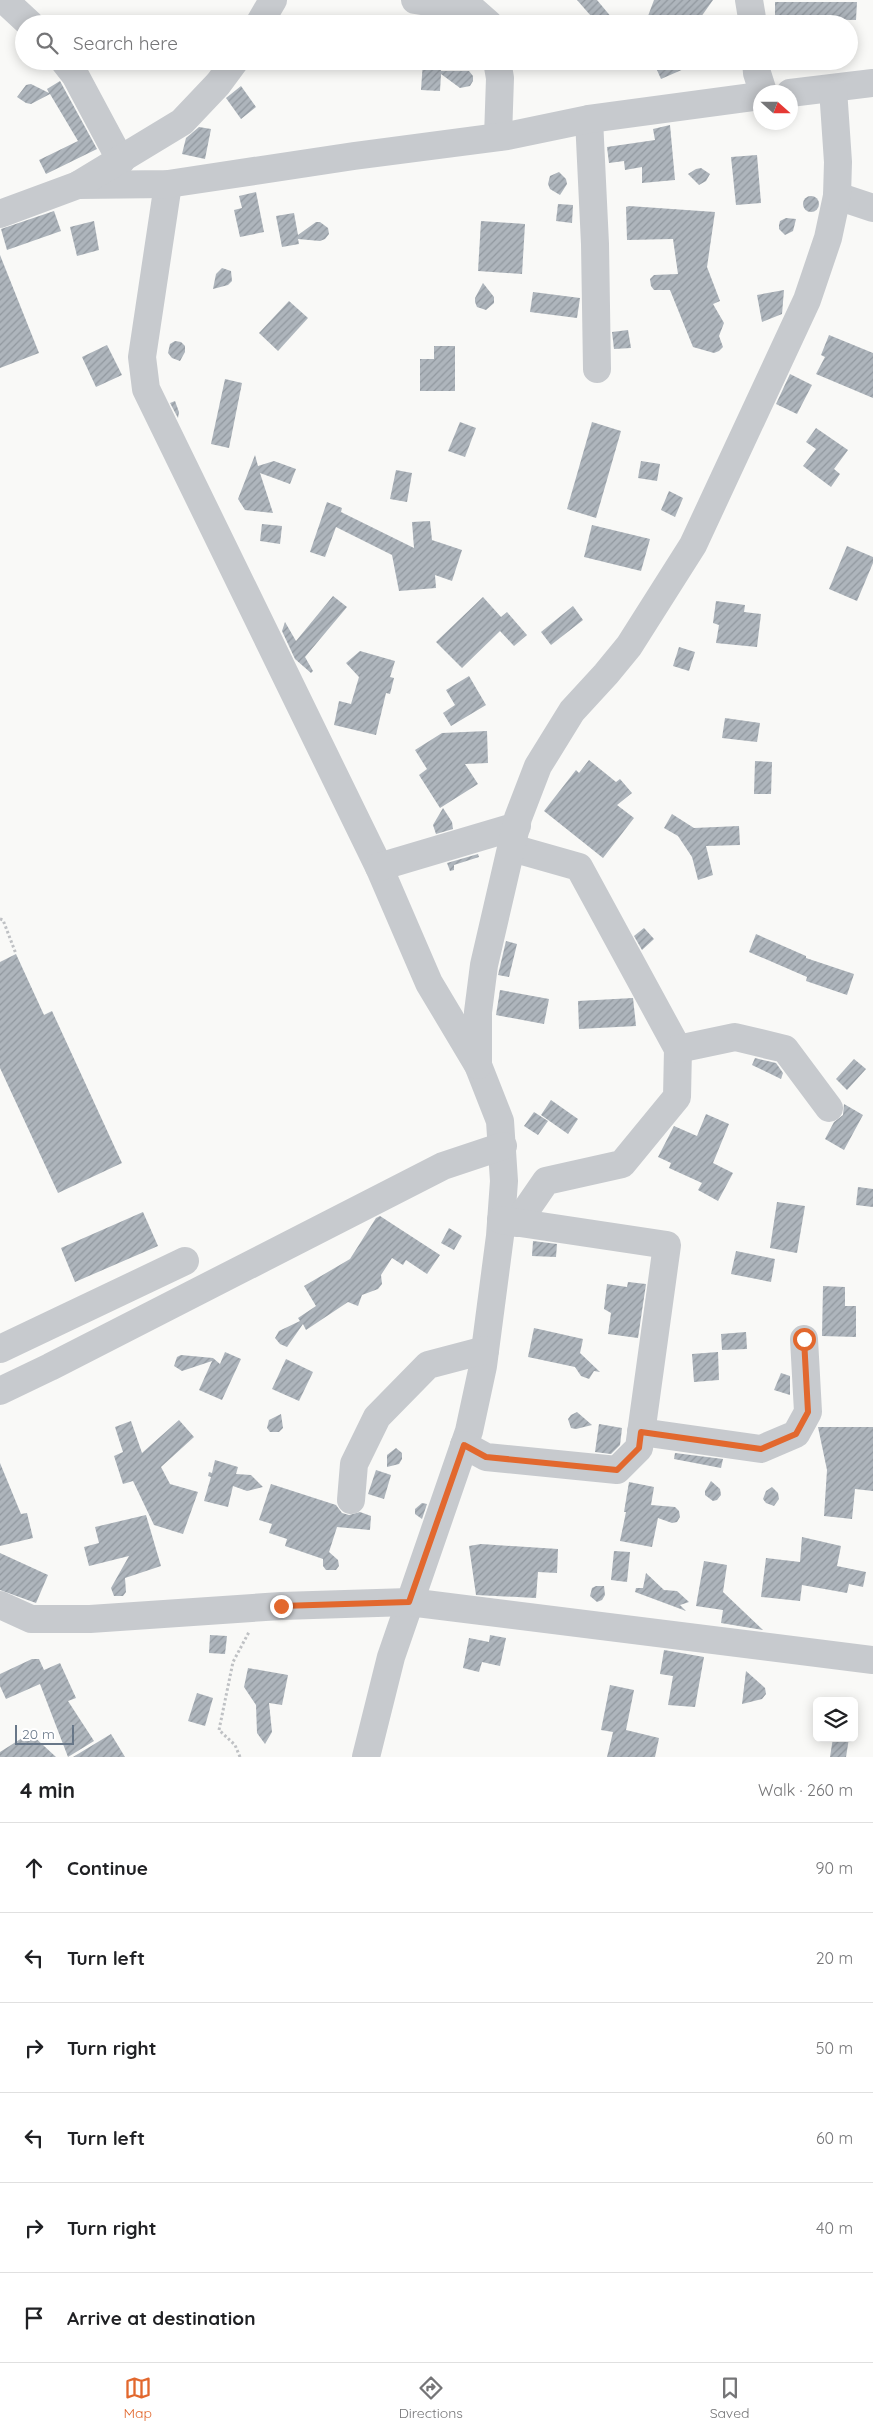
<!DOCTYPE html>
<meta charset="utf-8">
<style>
:root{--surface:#fff;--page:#f2f2f2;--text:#202124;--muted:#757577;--line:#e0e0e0;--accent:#e2682e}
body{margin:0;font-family:Quicksand,sans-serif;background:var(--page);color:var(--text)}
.controls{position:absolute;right:15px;bottom:15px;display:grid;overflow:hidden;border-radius:8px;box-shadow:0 2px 12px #0003}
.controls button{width:45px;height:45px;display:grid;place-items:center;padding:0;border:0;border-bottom:1px solid var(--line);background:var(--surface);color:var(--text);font:25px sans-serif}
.compass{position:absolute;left:753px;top:85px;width:45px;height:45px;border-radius:50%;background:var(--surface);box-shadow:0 2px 12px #0003;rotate:111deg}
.scale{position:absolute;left:15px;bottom:12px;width:59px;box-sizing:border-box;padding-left:5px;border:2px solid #687788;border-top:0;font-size:14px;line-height:18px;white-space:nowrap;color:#687788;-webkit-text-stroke:4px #fff;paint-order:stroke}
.stop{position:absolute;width:15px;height:15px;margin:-11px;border:4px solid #e2682e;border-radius:50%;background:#fff}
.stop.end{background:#e2682e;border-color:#fff;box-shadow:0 1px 5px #0008}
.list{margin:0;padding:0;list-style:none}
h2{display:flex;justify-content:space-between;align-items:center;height:65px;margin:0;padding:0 20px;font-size:21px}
h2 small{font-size:16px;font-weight:400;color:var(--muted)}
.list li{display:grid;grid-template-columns:32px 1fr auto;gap:15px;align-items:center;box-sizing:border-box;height:90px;padding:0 20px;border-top:1px solid var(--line)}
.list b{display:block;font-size:19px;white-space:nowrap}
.list em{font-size:16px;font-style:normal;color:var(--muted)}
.icon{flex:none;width:28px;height:28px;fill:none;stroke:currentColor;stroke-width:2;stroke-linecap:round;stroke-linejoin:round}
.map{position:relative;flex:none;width:873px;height:1757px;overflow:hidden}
.search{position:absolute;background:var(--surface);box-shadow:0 2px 12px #0003;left:15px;right:15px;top:15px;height:55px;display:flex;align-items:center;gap:12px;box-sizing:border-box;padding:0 18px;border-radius:28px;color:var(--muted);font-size:19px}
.sheet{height:605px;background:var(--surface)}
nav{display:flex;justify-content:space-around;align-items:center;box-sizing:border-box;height:70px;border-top:1px solid var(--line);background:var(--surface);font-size:14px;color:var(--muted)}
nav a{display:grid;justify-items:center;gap:2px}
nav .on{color:var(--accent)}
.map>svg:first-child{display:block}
.building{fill:url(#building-hatch)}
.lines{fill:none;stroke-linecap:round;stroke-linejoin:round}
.path{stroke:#bfc1c4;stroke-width:3;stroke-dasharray:2.5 2.5;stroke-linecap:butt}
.minor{stroke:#c7cace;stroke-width:28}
.route{stroke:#e2682e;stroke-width:6}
</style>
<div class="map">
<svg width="873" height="1757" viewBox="0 0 873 1757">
<defs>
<pattern id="building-hatch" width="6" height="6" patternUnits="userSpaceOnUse" patternTransform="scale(1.25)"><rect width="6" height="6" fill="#aeb5bc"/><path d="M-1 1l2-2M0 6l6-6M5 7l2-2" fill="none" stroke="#91989f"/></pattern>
</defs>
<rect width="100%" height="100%" fill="#f9f9f7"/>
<g class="building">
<polygon points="577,0 597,0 617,24 598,24"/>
<polygon points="654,0 713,0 696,24 645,24"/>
<polygon points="775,2 857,2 856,20 775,19"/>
<polygon points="423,61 442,61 441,71 469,71 473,76 473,81 470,86 460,88 441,74 440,91 421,90"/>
<polygon points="653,61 702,61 661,79"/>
<polygon points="60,81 97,149 46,174 39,160 78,141 50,94 31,104 26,103 17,97 26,85 31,84 49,93 47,89"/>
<polygon points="241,86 256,107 241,119 226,98"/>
<polygon points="670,125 675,180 642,183 642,167 625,170 624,161 609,163 607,147 655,140 653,129"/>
<polygon points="199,127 211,129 205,159 182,154 186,138"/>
<polygon points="757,155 761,203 736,205 731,157"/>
<polygon points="701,168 710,174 706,181 699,185 688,174 696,169"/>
<polygon points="559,172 566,179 567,184 560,195 550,189 548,184 550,176"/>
<polygon points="256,192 264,232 240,237 234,210 242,208 239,196"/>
<circle cx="811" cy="204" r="8"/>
<polygon points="558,204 573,205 572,223 556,221"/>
<polygon points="629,206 715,212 707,267 720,301 713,304 724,323 719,336 723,347 719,351 714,353 693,347 670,290 654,290 651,286 650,279 654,275 678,274 673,239 627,240 626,207"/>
<polygon points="54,211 61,231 7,250 1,229"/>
<polygon points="294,213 298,235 316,222 320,222 328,228 329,234 325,239 320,241 298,239 299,244 282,247 276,216"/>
<polygon points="786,218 796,219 793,231 785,235 779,229 779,225 780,221"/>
<polygon points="94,221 99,250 77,256 70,227"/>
<polygon points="481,221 525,224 522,274 478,271"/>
<polygon points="0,255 39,353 0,368"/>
<polygon points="222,268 231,271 232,281 228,285 213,289 216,274"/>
<polygon points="483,283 494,297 494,303 486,310 477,307 475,302 475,298"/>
<polygon points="784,290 782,314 762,322 757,295"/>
<polygon points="533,292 580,298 577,318 530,312"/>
<polygon points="289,301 308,318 278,351 259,333"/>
<polygon points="628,330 631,348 614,349 612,332"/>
<polygon points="829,335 873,353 873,398 816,374 825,357 821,355"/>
<polygon points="175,341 181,342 185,346 185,352 180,361 172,358 168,353 170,344"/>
<polygon points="107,345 122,375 96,387 82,357"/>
<polygon points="434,346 455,346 455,391 420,391 420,359 434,359"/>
<polygon points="790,374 812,385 797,414 776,404"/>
<polygon points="225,379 242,383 229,448 211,444"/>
<polygon points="175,401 179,412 178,418 170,403"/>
<polygon points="460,422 476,428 465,457 448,451"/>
<polygon points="592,422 621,431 596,518 567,509"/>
<polygon points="816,428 848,450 834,469 840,474 831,487 803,466 816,449 806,442"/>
<polygon points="255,455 258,466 274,461 296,469 290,484 260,473 273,513 245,510 238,499"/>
<polygon points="641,461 660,464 657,481 638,478"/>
<polygon points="396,470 412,473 407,502 390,499"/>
<polygon points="669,491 683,498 675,517 661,510"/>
<polygon points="327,502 342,508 341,512 414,548 412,522 430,521 432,540 462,550 452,581 435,575 436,588 399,591 392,555 336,527 325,557 310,552"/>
<polygon points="262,524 282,526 280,544 260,541"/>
<polygon points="592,525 650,539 641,571 584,557"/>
<polygon points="847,546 873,557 873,563 857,601 829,589"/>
<polygon points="333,596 347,607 305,657 313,671 311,673 295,659 282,631 285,622 296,641"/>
<polygon points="483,597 501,617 507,612 527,635 514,646 500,631 462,668 436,642"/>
<polygon points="716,601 745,605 744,612 761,614 757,647 716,643 719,625 713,623"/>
<polygon points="573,606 583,620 551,645 541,632"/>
<polygon points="679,647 695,652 689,671 673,666"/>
<polygon points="360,651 395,661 390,677 394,678 390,694 386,693 376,735 334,725 339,701 351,704 359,677 346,663"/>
<polygon points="469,676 486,705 451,726 443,713 455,705 446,690"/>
<polygon points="725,718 760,723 757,742 722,738"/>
<polygon points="487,731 488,763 465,764 478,784 440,808 419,775 427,769 415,750 442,733"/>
<polygon points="589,760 616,782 620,779 632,793 617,805 634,818 603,858 544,811 576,770 579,773"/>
<polygon points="755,761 772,762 771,794 754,794"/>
<polygon points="443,808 452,822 453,829 436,834 433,825"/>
<polygon points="672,814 694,828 739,826 740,845 706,846 713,875 698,880 692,857 678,836 664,828"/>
<polygon points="478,854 479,857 454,865 454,870 450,871 447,863"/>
<polygon points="644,928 654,939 642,950 634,936"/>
<polygon points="756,934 806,956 806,958 854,974 847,995 806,981 807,977 749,952"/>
<polygon points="506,941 517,944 509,977 498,975"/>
<polygon points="16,954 44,1015 52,1011 122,1163 58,1193 0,1068 0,962"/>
<polygon points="500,990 549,999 544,1024 496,1015"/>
<polygon points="633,998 636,1026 579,1029 578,1001"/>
<polygon points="755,1058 776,1063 783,1073 781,1079 752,1065"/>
<polygon points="854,1059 866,1069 847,1090 836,1079"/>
<polygon points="551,1100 578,1119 568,1134 541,1115"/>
<polygon points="844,1104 863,1115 844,1150 825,1139 834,1122 843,1115"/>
<polygon points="534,1112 548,1121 538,1135 524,1126"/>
<polygon points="706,1114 729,1124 713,1163 733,1173 718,1201 698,1190 702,1183 669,1168 671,1163 658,1157 674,1126 697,1136"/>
<polygon points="858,1187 873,1189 873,1207 856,1205"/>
<polygon points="777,1202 805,1206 797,1253 770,1248"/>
<polygon points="143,1212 158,1246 75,1282 61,1248"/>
<polygon points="380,1216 440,1255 427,1274 406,1260 403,1265 392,1258 381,1275 382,1284 378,1289 362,1295 358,1306 348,1302 306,1330 303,1324 287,1347 280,1344 275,1338 279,1331 300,1321 298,1318 316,1306 304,1286 350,1259 376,1218"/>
<polygon points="449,1228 462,1236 454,1250 441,1243"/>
<polygon points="533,1241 557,1244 556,1257 532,1256"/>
<polygon points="736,1251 775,1259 771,1282 731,1274"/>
<polygon points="628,1282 646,1284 638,1338 608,1334 611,1313 604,1309 607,1284 627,1287"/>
<polygon points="823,1286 845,1287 845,1306 856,1306 856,1337 822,1336"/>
<polygon points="534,1328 583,1339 580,1353 600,1372 594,1371 589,1379 581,1376 575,1367 528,1357"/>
<polygon points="746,1332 747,1349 722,1350 721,1334"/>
<polygon points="225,1352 241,1359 222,1400 199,1390 212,1361 182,1371 174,1366 177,1357 181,1355 213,1358 220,1364"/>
<polygon points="718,1352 719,1380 694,1382 692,1354"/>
<polygon points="286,1359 313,1372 299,1401 272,1389"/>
<polygon points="781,1373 790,1376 790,1395 774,1390"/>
<polygon points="577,1412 592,1425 576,1429 571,1428 568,1419 571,1415"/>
<polygon points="281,1414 283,1428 279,1432 270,1432 267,1428 269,1420"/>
<polygon points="179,1420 194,1437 161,1467 170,1484 198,1492 183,1534 154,1525 133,1481 123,1484 114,1456 123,1452 115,1427 131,1421 142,1453"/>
<polygon points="599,1424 622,1428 620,1445 611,1454 595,1452"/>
<polygon points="818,1427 873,1427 873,1491 855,1489 852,1519 824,1516 827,1470"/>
<polygon points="396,1448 402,1453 402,1459 399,1464 387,1467 387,1455"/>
<polygon points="675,1453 723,1459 721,1468 674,1459"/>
<polygon points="215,1460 238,1467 236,1474 251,1475 263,1487 247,1491 233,1486 228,1507 204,1501 211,1477 208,1476 209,1472 212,1473"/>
<polygon points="0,1463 21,1514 27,1513 33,1538 0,1546"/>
<polygon points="376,1470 391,1475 384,1499 368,1494"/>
<polygon points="711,1481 720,1489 721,1495 717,1500 713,1501 705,1495 705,1491"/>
<polygon points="629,1482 654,1487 651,1505 675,1507 679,1511 680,1517 677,1522 672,1523 658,1518 652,1547 620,1541 626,1512 624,1512"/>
<polygon points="271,1484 336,1505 342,1513 349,1515 360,1512 371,1516 370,1530 337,1527 329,1552 338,1560 339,1566 336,1570 326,1570 323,1566 323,1559 285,1546 287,1539 269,1533 272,1524 259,1520"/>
<polygon points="772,1487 778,1493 779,1499 774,1506 766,1503 763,1499 766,1491"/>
<polygon points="422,1503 427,1504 422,1519 415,1514 415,1509"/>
<polygon points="146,1515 161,1566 125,1578 126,1592 123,1596 114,1596 111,1588 129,1556 89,1566 84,1547 99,1543 95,1527"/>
<polygon points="802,1537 841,1546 837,1566 866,1572 863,1587 849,1584 847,1593 802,1585 800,1601 761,1597 766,1558 800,1562"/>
<polygon points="481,1544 558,1549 557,1573 538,1572 536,1598 476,1595 469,1546"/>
<polygon points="614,1551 630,1552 627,1582 611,1580"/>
<polygon points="0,1553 48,1575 36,1603 0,1590"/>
<polygon points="704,1561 727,1565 723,1592 763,1630 721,1623 723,1610 696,1606"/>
<polygon points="646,1573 664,1590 677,1591 689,1602 680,1605 686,1611 635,1592 636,1588 643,1588"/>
<polygon points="596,1586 604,1586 605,1595 602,1600 597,1602 590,1596 592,1588"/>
<polygon points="210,1635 227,1636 225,1654 209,1653"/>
<polygon points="490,1635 506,1638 500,1666 482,1662 479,1672 463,1668 469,1638 489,1642"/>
<polygon points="664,1650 704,1657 695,1707 668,1705 673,1676 660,1674"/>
<polygon points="32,1659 39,1659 44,1670 60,1663 76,1698 68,1701 94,1741 68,1757 40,1684 6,1699 0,1686 0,1674"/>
<polygon points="248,1668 288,1675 282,1705 269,1703 272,1732 265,1744 257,1733 256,1705 244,1687"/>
<polygon points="746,1671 765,1688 766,1694 762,1699 742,1704"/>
<polygon points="610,1685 634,1690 626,1730 659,1738 655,1757 607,1757 613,1732 601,1730"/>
<polygon points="197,1693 213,1698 205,1726 188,1721"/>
<polygon points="30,1733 56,1757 0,1757 0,1752"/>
<polygon points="111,1734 125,1757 73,1757"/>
<polygon points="833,1738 849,1738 846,1757 830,1757"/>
</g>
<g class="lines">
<g class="path">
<polyline points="0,919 3,920 16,954"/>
<polyline points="240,1757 235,1745 219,1730 233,1662 249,1632"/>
</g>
<g class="minor">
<polyline points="4,0 30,24"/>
<polyline points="415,0 472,9 489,24"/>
<polyline points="749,0 753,24"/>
<polyline points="259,24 273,0"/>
<polyline points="64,61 75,75 121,161"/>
<polyline points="497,61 500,78 498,137"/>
<polyline points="756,61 757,73 763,92"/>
<polyline points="790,93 873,83"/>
<polyline points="589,119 595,244 597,369"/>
<polyline points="168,184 142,357 146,389 379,867 429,983 478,1065 500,1121 504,1181 500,1236 483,1366 469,1431 391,1657 366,1757"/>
<polyline points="78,185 168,184 354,156 507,136 589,119 760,96"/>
<polyline points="837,196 873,208"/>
<polyline points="0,214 78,185 182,122 218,84 235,61"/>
<polyline points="512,848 579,867 678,1049 677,1097 622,1164 546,1181 517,1223"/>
<polyline points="379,867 517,826"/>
<polyline points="678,1049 735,1037 785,1049 829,1108"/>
<polyline points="478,1065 478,1012 484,965 518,818 538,766 572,711 606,674 629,646 693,545 807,300 828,238 837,196 838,162 833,89"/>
<polyline points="0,1349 185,1261"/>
<polyline points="0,1391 50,1367 443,1166 503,1146"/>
<polyline points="641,1432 761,1449 796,1434 808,1412 804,1339"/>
<polyline points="464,1445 486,1457 617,1470 639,1448 667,1245 501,1220"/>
<polyline points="351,1500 354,1464 377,1417 428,1365 485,1350"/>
<polyline points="0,1605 31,1619 90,1619 281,1606 409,1602 873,1660"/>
</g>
</g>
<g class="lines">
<polyline class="route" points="281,1606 409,1602 464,1445 486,1457 617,1470 639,1448 641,1432 761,1449 796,1434 808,1412 804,1339"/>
</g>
</svg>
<div class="controls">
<button><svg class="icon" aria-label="layers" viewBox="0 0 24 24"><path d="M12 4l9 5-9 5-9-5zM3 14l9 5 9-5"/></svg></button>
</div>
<svg class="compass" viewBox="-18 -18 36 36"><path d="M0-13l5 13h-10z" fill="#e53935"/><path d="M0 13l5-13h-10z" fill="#757577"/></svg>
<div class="scale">20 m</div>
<div class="stop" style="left:804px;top:1339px"></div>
<div class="stop end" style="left:281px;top:1606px"></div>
<div class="search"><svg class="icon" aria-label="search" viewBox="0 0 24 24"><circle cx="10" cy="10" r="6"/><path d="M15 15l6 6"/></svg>Search here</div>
</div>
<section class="sheet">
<h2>4 min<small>Walk · 260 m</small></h2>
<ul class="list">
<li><svg class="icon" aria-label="ahead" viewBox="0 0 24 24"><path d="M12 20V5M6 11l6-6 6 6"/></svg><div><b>Continue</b></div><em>90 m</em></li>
<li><svg class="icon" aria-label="left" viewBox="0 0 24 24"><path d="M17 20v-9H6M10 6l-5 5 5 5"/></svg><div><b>Turn left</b></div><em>20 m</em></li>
<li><svg class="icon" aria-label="right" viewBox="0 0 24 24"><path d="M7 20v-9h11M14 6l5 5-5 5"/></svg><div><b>Turn right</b></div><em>50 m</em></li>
<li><svg class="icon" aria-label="left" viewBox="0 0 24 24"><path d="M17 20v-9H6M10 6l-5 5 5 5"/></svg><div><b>Turn left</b></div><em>60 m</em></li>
<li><svg class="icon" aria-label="right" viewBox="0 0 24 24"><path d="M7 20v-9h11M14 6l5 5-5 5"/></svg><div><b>Turn right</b></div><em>40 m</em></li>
<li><svg class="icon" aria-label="arrive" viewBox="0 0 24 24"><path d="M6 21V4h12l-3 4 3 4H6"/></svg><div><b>Arrive at destination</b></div></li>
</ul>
</section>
<nav>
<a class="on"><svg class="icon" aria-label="map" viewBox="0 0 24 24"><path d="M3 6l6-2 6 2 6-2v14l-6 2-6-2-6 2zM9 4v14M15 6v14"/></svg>Map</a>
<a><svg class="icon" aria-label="directions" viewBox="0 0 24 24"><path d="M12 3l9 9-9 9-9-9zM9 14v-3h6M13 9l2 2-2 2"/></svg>Directions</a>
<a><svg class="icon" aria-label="saved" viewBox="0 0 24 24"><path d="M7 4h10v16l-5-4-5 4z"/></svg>Saved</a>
</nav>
